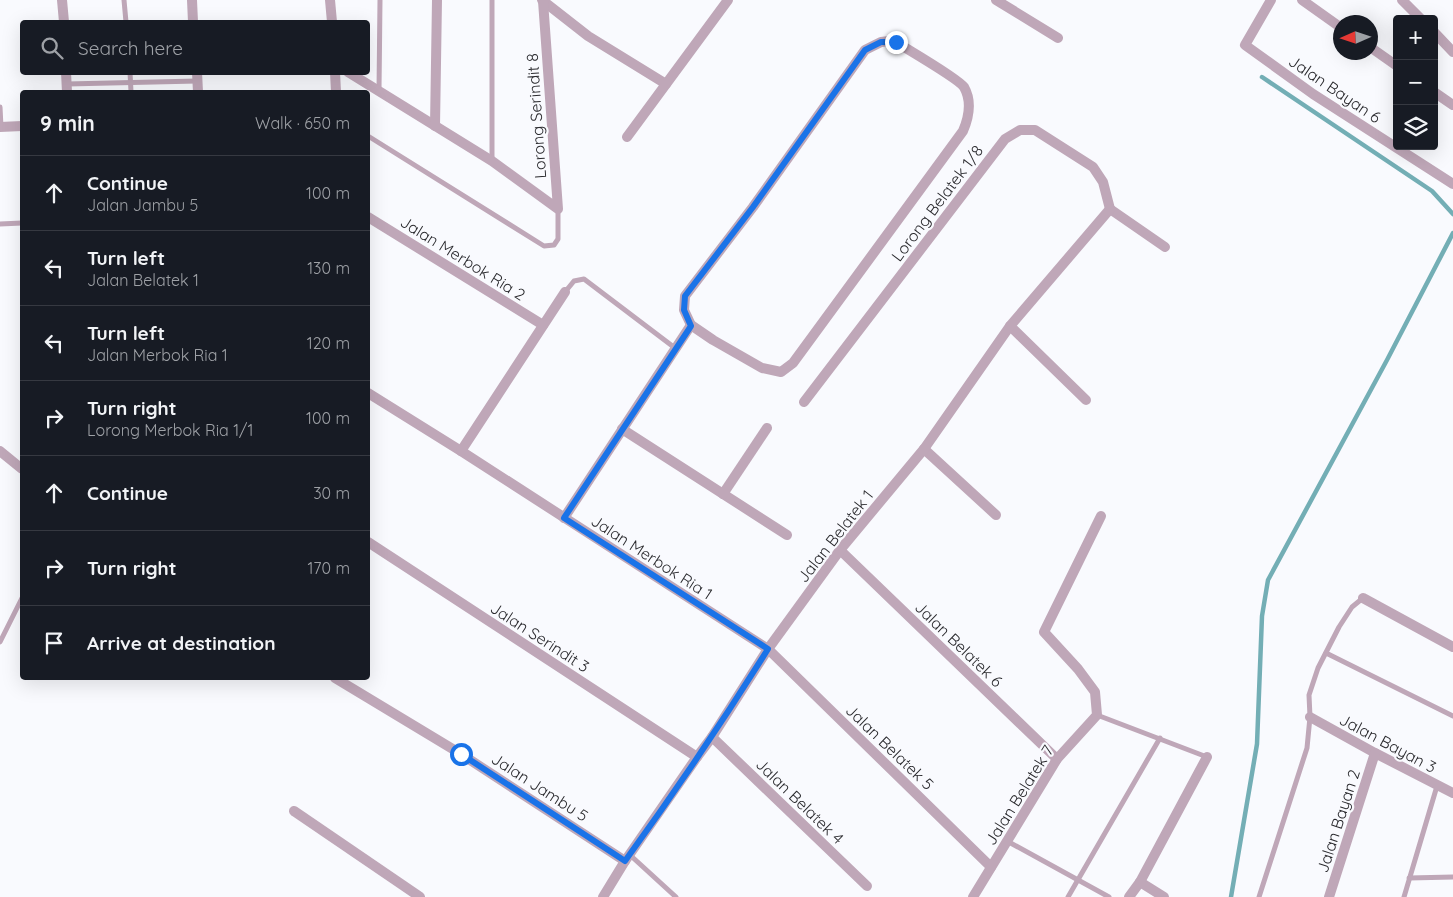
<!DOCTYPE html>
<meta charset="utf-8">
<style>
:root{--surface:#171b24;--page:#20242c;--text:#f1f3f6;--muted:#9ea1a6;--line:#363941}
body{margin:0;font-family:Quicksand,sans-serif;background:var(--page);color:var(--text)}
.controls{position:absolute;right:15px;top:15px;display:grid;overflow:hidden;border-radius:5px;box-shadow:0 5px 20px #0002}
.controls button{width:45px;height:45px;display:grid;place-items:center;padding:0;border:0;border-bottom:1px solid var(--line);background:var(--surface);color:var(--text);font:25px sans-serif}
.compass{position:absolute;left:1333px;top:15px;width:45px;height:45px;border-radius:50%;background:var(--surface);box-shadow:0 5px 20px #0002;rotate:267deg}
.stop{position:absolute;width:15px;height:15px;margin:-11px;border:4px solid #1a73e8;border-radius:50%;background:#fff}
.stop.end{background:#1a73e8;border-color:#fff;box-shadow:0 1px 5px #0008}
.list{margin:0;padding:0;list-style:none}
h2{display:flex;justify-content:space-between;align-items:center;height:65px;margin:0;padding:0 20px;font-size:21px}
h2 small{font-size:16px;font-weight:400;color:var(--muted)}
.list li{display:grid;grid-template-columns:32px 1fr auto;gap:15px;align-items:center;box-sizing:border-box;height:75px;padding:0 20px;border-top:1px solid var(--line)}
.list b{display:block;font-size:19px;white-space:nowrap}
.list p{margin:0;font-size:16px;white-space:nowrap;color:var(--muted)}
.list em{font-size:16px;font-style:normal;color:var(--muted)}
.icon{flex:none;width:28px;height:28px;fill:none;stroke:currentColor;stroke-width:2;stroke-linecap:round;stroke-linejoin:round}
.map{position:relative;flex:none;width:1453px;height:897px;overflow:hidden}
.search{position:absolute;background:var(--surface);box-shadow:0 5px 20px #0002;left:20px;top:20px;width:350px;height:55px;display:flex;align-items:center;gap:12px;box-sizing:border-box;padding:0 18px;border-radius:5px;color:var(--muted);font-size:19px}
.panel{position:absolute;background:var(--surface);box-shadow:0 5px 20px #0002;left:20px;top:90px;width:350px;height:590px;border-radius:5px}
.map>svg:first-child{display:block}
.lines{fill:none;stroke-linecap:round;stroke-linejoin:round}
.stream{stroke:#73aeb5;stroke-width:4.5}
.service{stroke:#bfa7b8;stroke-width:5}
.minor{stroke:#bfa7b8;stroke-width:10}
.route{stroke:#1a73e8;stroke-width:6}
.labels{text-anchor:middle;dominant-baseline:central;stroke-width:4.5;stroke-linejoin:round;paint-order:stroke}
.street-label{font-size:16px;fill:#2a2a2e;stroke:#f9fafe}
</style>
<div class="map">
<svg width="1453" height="897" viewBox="0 0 1453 897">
<rect width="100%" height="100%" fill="#f9fafe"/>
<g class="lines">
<g class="stream">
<polyline points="1262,77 1432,191 1453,214"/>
<polyline points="1231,897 1257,744 1262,616 1268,580 1387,360 1453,233"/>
</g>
<g class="service">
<polyline points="124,0 126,22"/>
<polyline points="130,72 131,92"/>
<polyline points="67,84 197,81"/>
<polyline points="379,90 380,0"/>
<polyline points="0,107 1,127"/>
<polyline points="368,136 544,246 554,245 558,239 558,209"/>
<polyline points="492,160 492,0"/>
<polyline points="0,224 22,223"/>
<polyline points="565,292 574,281 584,279 675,348"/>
<polyline points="0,642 22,598"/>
<polyline points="1326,653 1453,716"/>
<polyline points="1097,715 1207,757"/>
<polyline points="1007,841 1109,897"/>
<polyline points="630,855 676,897"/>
<polyline points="1409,878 1453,877"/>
<polyline points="1068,897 1160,738"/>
<polyline points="1259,897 1307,748 1310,717 1309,695 1318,668 1339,627 1352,607 1363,598"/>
<polyline points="1404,897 1437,786"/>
</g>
<g class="minor">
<polyline points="62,0 64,22"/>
<polyline points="192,0 193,22"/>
<polyline points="330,0 332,22"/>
<polyline points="542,0 588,36 666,84"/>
<polyline points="996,0 1058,38"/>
<polyline points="1271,0 1245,45 1313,94 1453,184"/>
<polyline points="1302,0 1340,27"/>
<polyline points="1402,0 1421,19"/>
<polyline points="1434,32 1453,52"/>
<path d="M889,41L896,42C907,49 959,79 964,87C972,101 969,117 963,131L793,363L781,372L762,368L713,340L691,325L684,310L685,296L753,207L865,50L881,42Z"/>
<polyline points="1370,47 1397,66"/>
<polyline points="66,72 67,92"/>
<polyline points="197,72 198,92"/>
<polyline points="335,72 336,92"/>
<polyline points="348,72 492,161 558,209 543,1"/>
<polyline points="1434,92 1453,105"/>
<polyline points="435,126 437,0"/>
<polyline points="0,127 22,126"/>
<polyline points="627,137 728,0"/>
<polyline points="1110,209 1165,247"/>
<polyline points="368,217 543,325"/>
<polyline points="1010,326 1086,400"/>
<polyline points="368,393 461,451 768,649 991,867"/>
<polyline points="804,402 1005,139 1020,130 1035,130 1093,167 1103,182 1110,209"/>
<polyline points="622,429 787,535"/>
<polyline points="924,449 996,515"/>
<polyline points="0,451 22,469"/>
<polyline points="461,451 565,292"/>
<polyline points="723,494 767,428"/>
<polyline points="564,518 691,325"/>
<polyline points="368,542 697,757"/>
<polyline points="840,550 1057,759"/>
<polyline points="1363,598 1453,647"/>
<polyline points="335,678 461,754 625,861"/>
<polyline points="1310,717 1375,753 1453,793"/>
<polyline points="712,737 867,886"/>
<polyline points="294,811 420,897"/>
<polyline points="1140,882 1164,897"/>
<polyline points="603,897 625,861 697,757 712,737 768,649 840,550 924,449 1010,326 1110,209"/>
<polyline points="973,897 1057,759 1097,715 1095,692 1078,669 1044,632 1101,516"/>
<polyline points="1129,897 1140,882 1207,757"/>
<polyline points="1329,897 1375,753"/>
</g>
</g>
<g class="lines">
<path class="route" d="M461,754L625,861C675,792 723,721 768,649L564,518L691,326L684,310L685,296L753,207L865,50L881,42H896"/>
</g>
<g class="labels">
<g class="street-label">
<text transform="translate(1335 89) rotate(34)">Jalan Bayan 6</text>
<text transform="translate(536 116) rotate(-94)">Lorong Serindit 8</text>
<text transform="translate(937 203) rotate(-53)">Lorong Belatek 1/8</text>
<text transform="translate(463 258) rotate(32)">Jalan Merbok Ria 2</text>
<text transform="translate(835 536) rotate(-52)">Jalan Belatek 1</text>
<text transform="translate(652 557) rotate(33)">Jalan Merbok Ria 1</text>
<text transform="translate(540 637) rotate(33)">Jalan Serindit 3</text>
<text transform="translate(959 644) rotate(44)">Jalan Belatek 6</text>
<text transform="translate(1388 743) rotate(28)">Jalan Bayan 3</text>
<text transform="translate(890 747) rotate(44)">Jalan Belatek 5</text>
<text transform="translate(540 787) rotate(33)">Jalan Jambu 5</text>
<text transform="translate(1019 795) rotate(-58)">Jalan Belatek 7</text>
<text transform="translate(800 801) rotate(44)">Jalan Belatek 4</text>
<text transform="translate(1338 821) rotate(-72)">Jalan Bayan 2</text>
</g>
</g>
</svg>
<div class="controls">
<button>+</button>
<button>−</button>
<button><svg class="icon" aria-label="layers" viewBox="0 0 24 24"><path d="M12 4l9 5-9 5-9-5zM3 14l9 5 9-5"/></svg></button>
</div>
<svg class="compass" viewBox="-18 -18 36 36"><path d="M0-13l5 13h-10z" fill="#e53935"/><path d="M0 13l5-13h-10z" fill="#9ea1a6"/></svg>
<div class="stop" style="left:461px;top:754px"></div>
<div class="stop end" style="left:896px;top:42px"></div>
<div class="search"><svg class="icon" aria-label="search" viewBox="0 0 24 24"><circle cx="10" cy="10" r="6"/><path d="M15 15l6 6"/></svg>Search here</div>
<section class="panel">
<h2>9 min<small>Walk · 650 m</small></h2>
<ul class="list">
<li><svg class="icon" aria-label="ahead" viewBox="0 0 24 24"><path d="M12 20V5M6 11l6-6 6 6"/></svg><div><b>Continue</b><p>Jalan Jambu 5</p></div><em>100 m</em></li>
<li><svg class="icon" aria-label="left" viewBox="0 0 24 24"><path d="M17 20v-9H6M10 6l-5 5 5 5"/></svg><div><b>Turn left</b><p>Jalan Belatek 1</p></div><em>130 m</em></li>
<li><svg class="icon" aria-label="left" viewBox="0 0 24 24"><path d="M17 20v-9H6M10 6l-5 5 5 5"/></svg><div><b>Turn left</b><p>Jalan Merbok Ria 1</p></div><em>120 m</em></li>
<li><svg class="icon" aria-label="right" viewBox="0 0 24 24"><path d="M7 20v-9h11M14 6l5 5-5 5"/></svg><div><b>Turn right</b><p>Lorong Merbok Ria 1/1</p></div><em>100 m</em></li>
<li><svg class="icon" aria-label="ahead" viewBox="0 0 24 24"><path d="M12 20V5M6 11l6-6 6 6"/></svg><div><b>Continue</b></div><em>30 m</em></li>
<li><svg class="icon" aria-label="right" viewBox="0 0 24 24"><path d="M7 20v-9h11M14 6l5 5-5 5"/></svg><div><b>Turn right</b></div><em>170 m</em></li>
<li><svg class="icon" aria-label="arrive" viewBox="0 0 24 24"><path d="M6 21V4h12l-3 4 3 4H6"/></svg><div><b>Arrive at destination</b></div></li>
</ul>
</section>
</div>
